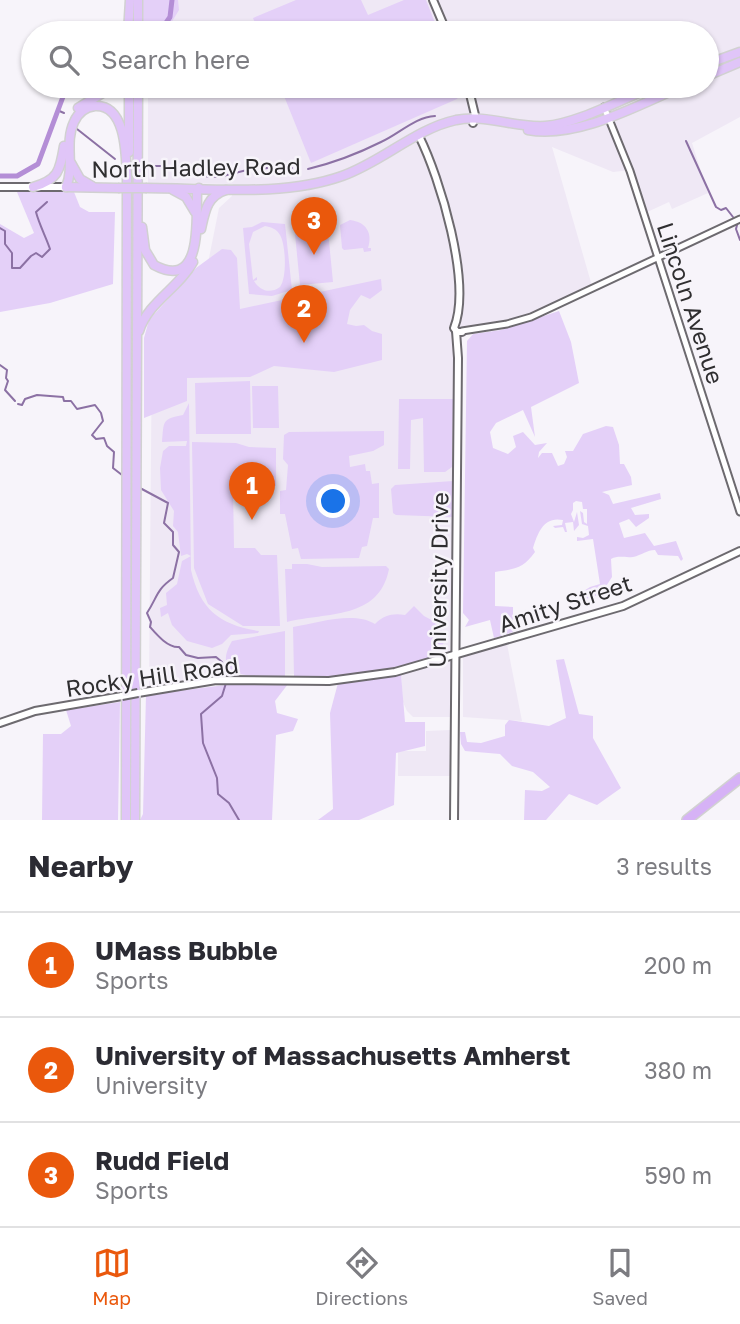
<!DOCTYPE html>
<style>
:root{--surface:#fff;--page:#f2f2f3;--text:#2b2b33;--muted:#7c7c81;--line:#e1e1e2;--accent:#ea580c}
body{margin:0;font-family:"Golos Text",sans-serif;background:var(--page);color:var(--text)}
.you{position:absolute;left:334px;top:502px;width:24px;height:24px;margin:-18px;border:5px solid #fff;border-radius:50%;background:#1a73e8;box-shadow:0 0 0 10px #1a73e833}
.badge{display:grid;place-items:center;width:46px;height:46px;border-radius:50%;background:var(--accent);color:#fff;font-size:23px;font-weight:700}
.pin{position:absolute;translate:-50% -58px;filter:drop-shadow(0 2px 4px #0008)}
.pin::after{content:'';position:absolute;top:37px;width:24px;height:21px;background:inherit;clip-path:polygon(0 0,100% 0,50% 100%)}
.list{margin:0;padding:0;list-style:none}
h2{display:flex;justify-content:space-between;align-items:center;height:91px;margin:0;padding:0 28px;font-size:30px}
h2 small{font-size:23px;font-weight:400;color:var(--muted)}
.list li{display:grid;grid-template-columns:46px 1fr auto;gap:21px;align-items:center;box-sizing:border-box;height:105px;padding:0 28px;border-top:2px solid var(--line)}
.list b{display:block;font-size:26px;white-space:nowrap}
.list p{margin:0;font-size:23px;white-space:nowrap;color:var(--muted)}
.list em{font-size:23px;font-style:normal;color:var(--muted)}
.icon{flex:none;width:38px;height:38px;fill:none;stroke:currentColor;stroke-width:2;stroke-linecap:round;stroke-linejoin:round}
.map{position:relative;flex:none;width:740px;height:820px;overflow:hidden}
.search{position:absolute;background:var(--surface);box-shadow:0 2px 5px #0004;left:21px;right:21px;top:21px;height:77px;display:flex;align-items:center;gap:18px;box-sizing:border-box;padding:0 24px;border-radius:38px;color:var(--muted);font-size:26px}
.sheet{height:406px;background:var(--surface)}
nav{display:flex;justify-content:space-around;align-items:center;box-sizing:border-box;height:98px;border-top:2px solid var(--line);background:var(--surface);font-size:19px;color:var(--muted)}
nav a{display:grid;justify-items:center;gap:4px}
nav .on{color:var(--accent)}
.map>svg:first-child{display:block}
.built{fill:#efe8f5}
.green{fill:#e4d0f8;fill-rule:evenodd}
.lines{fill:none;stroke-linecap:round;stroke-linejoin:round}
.stream{stroke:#8c71a4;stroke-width:2}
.river{stroke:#b48ed6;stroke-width:5}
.tertiary-casing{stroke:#6d6a6f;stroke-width:9}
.secondary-casing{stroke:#6d6a6f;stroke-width:10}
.primary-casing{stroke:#d1d1d1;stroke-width:11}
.trunk-casing{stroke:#d1d1d1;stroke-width:12}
.tertiary{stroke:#fff;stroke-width:5}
.secondary{stroke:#fff;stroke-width:6}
.primary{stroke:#e0c5f8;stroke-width:8}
.trunk{stroke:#d6b2f6;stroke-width:9}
.secondary-bridge-casing{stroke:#6d6a6f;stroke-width:10;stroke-linecap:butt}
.primary-bridge-casing{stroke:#d1d1d1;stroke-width:11;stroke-linecap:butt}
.secondary-bridge{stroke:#fff;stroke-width:6}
.primary-bridge{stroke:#e0c5f8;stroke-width:8}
.labels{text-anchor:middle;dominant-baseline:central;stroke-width:5;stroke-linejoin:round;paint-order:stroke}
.street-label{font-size:23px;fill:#2f2e30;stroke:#f7f4fa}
</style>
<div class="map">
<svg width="740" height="820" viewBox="0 0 740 820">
<rect width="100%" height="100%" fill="#f7f4fa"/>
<g class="built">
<polygon points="148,0 740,0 740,117 692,143 708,193 672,209 669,202 645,213 631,170 613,172 552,147 592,286 522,318 465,329 459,336 455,347 450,653 373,672 201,677 149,686 152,338 208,263 219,208 232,196 233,184 148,183 148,86 707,86 707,33 148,33"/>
<polygon points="507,644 522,721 463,717 463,656"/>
<polygon points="450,659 453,663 453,717 413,717 407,711 403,702 401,673"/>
<polygon points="450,730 450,776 398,776 398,751 426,751 426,731"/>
</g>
<g class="green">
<polygon points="142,0 178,0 179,10 165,33 142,33"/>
<polygon points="296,0 361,0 368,15 404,0 426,0 439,33 259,33 253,18"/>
<polygon points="280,86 461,86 463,91 457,99 311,163"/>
<polygon points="17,192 74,192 80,207 89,212 115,212 113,284 50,303 0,312 0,224 24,238 34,233"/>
<path d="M350,220C366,222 373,233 368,248H371V251L364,252L363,248L344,250L342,248L340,225Z"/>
<path d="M262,222L285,224L292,290L272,296L249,294L243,228L252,227ZM265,226C271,227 277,229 280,235C286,245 287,278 280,287C270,294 260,291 254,281L257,280V277L253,280L249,244L253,232Z"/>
<polygon points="328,231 333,282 300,285 295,234"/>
<polygon points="222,249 231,250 237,258 240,309 381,279 382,290 370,299 361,295 350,310 347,324 356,326 364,325 372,331 382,334 382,360 334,372 274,366 250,377 187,378 187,401 144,418 144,338 149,320 196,268"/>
<path d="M559,311L571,342L579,383L531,407L535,437L523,410L496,423L490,432L493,448L508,454L516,447L513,436L523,432L535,445L547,443L539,452L538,458L542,453H552L558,466L564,464L567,457L565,451H573L583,434L606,426L613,427L619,445L620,464H624L631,477L632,485L602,492L609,495L613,504L660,493L661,499L631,508L635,515L649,514V518L636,527L629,519L619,523L624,538L645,533L654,546L676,541L683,559L681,561L678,556L658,555L655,550C647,550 642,555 633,557C624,558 619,555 611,559L612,577L601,594L586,599L579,594L590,587L600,584L593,539L577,541V537L583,538L589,535L588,526L582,524L580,511L583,513L584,522L587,524V509H583L582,502L576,501L573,503V510L571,514L574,522L577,512L579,525L574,531L573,522L565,523L567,532H565L563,527L555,528L553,526L562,525L563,520C544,516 538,532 533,548L535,552C523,569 514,569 495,572V606L513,607V632L494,638L490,620L465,627L469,620L463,613L467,341L473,334L501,330Z"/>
<polygon points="250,381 251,434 196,434 195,383"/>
<polygon points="252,386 278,386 279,428 253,428"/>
<polygon points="399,399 453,399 452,467 445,472 424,472 423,418 411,420 410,469 398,469"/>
<path d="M189,403L191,570C200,610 220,625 259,631L258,633L231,635L222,644L212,648L187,641L172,625L168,613L161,617L160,608L167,605L166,593L177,584L182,561L191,556L187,554L181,556L178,532L173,526L174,511L161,490L160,468L163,451L169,446H186L187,441L162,442C164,422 161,419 183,415Z"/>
<polygon points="384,431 384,445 373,451 349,456 350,467 365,464 366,471 370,471 372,484 379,483 379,518 373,518 367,546 362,547 359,558 301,559 298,548 292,549 285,514 280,514 280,491 286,490 288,465 283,459 284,435 289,432"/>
<polygon points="192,442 236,443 249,447 276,448 276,486 233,487 234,548 255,548 261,555 277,555 280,626 243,626 208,604 194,568"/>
<polygon points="453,481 453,517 396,515 393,513 391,489 395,485"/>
<path d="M292,564H307L322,567L386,566L389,569C379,620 327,612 287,622L285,569H292Z"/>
<path d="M414,606L424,616L441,625L444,642L437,656C392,668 341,683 294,676L293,627C318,623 353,611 375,624C384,615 393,613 405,615Z"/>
<path d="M285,631V676L283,677C261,675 208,682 232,641Z"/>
<polygon points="564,659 579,714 593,716 593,738 621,788 597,805 569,794 546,820 524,820 525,790 542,791 550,787 533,772 512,766 500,754 465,751 461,744 460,732 465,732 467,742 481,743 505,736 505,725 509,720 549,726 566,718 556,660"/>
<polygon points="401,674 405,722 425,722 425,746 396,753 394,805 359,820 318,820 333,809 330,713 338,683"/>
<polygon points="241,683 288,684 275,701 277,713 298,719 293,731 276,735 272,820 140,820 143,814 146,695"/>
<polygon points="120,702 118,820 42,820 43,734 61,734 71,726 66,710"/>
</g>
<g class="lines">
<g class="stream">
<polyline points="57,110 64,113"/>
<polyline points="77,129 115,159"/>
<polyline points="686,141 716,207 721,210 726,208 733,217"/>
<polyline points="146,166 188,166 198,176 219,177 259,167 263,169 274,166 292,168"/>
<path d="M308,169C333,163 357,154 381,142C399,134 415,117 435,116"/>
<polyline points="737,225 736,229 740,240"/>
<path d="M0,228L5,231V244L12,253V268H20L31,256L36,253L42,257L50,249C46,237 39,224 36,212L47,202"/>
<polyline points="0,365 7,370 6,378 8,381 5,390 15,401"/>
<polyline points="18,404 22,405 25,399 37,395 63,397 64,401 71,401 77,409 95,405 101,413 103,421 92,435 96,439 104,438 107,446 114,452 113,468 122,475"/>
<path d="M140,488L168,503L164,523L173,532V545L179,552L173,578C156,590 158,596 147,613L151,622L150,627C157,635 168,648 179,647L186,655L198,658L216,657L222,662L226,676"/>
<polyline points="226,683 222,696 201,714 203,743 217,778 218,794 229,803 239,820"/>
</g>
<g class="river">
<polyline points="159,33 170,17 172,0"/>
<polyline points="0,176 17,176 38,164 67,86"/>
</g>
<defs>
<g id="tertiary">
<polyline points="604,107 630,171 740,512"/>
<polyline points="462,331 507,324 531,317 740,219"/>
</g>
<g id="secondary">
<polyline points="433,0 447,33"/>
<polyline points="468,86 475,115 473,123"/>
<path d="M419,136C440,178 472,283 454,328L457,332H462"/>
<polyline points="0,187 66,187"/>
<polyline points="138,693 216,680 329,681 395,672 623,606 740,551"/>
<polyline points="0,723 35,711 122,696"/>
<polyline points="454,820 458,358 456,331"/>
</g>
<g id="primary">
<polyline points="138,0 138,33"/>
<polyline points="128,33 130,0"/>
<polyline points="707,64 740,52"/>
<polyline points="707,76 740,62"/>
<polyline points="78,108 114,86"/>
<path d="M528,130C578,139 638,105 683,86"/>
<polyline points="129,152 129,86"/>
<polyline points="71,163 80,179 92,186"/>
<path d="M33,187C58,180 60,171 64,146"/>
<path d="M66,187C75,167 64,143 74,122C78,113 85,107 95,106C127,104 126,158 127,179L126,820"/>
<polyline points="66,187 118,188"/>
<path d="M147,188C209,188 283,197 342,176C382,162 415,129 456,120C487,114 515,128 545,126C577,124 624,98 655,86"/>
<polyline points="173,190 186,197 195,212"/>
<path d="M142,227L145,250L154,265C204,292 196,217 197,192L199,188"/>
<path d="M201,229C205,211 207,196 226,190"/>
<path d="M139,331C148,302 179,288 193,262"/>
<polyline points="135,820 138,86"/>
</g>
<polyline id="trunk" points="687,820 740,778"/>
</defs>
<use href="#tertiary" class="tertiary-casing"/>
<use href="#secondary" class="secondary-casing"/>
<use href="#primary" class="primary-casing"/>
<use href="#trunk" class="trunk-casing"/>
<use href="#tertiary" class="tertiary"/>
<use href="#secondary" class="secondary"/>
<use href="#primary" class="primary"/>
<use href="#trunk" class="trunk"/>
<defs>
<polyline id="secondary-bridge" points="122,696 138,693"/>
<polyline id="primary-bridge" points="118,188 147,188"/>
</defs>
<use href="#secondary-bridge" class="secondary-bridge-casing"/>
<use href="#primary-bridge" class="primary-bridge-casing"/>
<use href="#secondary-bridge" class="secondary-bridge"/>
<use href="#primary-bridge" class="primary-bridge"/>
</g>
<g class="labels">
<g class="street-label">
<text transform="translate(196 167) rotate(-1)">North Hadley Road</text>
<text transform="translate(691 303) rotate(72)">Lincoln Avenue</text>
<text transform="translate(438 580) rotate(-89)">University Drive</text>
<text transform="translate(565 603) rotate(-18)">Amity Street</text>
<text transform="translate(152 676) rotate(-8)">Rocky Hill Road</text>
</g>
</g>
</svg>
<div class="you"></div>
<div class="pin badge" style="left:252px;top:520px">1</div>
<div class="pin badge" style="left:304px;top:343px">2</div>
<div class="pin badge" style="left:314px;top:255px">3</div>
<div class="search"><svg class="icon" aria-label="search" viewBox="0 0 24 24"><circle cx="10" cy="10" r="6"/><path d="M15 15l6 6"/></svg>Search here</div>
</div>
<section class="sheet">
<h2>Nearby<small>3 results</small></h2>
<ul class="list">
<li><span class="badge">1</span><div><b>UMass Bubble</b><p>Sports</p></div><em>200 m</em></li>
<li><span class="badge">2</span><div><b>University of Massachusetts Amherst</b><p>University</p></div><em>380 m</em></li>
<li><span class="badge">3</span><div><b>Rudd Field</b><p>Sports</p></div><em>590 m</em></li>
</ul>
</section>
<nav>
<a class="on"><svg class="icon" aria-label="map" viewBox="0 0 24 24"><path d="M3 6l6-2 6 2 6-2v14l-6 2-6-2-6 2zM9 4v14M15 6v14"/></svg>Map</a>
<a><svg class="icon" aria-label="directions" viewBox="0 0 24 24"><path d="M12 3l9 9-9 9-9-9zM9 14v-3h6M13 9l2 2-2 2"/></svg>Directions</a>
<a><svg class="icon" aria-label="saved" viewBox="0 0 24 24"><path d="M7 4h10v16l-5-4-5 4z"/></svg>Saved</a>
</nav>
